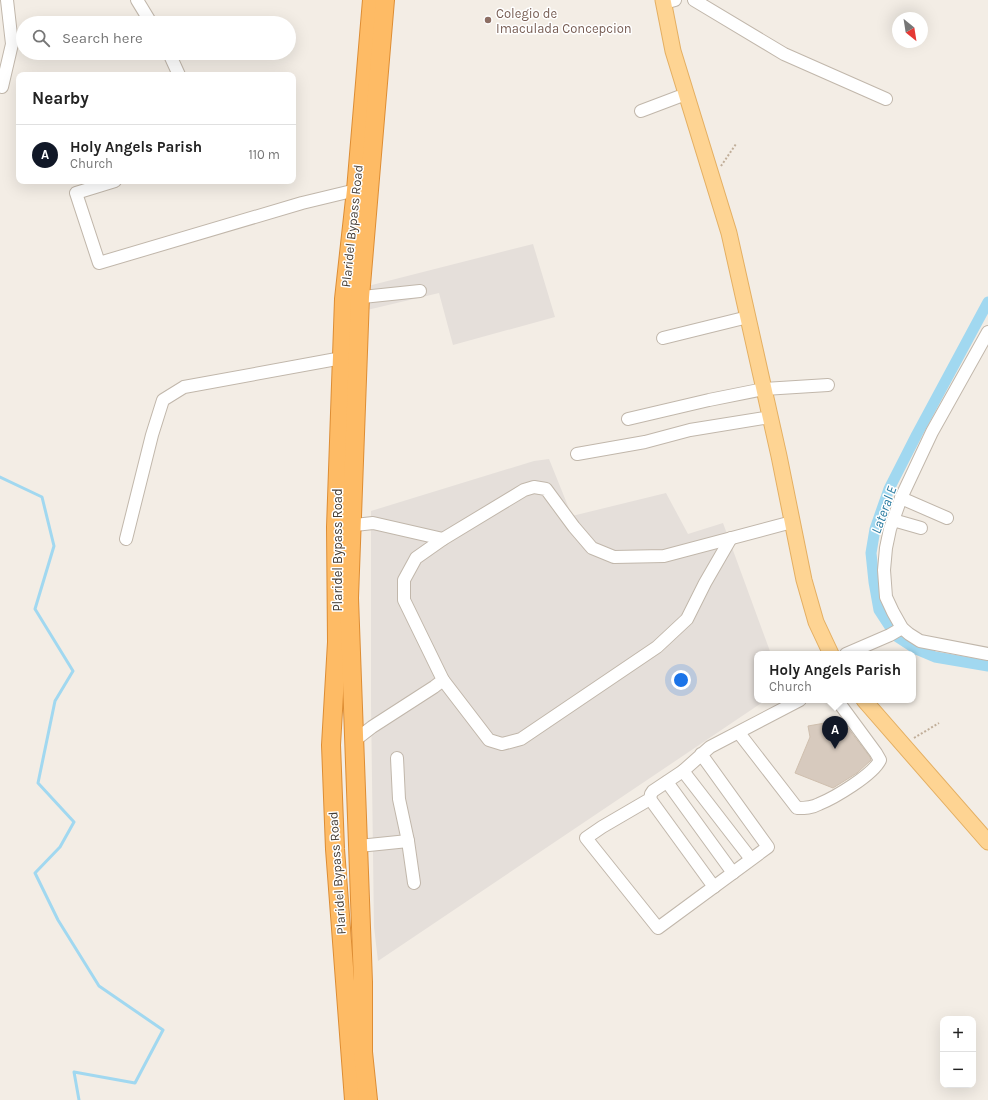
<!DOCTYPE html>
<meta charset="utf-8">
<style>
:root{--surface:#fff;--page:#f6f6f6;--text:#222;--muted:#767676;--line:#e0e0e0;--accent:#111827}
body{margin:0;font-family:Karla,sans-serif;background:var(--page);color:var(--text)}
.controls{position:absolute;right:12px;bottom:12px;display:grid;overflow:hidden;border-radius:8px;box-shadow:0 4px 16px #0002}
.controls button{width:36px;height:36px;display:grid;place-items:center;padding:0;border:0;border-bottom:1px solid var(--line);background:var(--surface);color:var(--text);font:20px sans-serif}
.compass{position:absolute;left:892px;top:12px;width:36px;height:36px;border-radius:50%;background:var(--surface);box-shadow:0 4px 16px #0002;rotate:150deg}
.you{position:absolute;left:681px;top:680px;width:14px;height:14px;margin:-10px;border:3px solid #fff;border-radius:50%;background:#1a73e8;box-shadow:0 0 0 6px #1a73e833}
.badge{display:grid;place-items:center;width:26px;height:26px;border-radius:50%;background:var(--accent);color:#fff;font-size:13px;font-weight:700}
.pin{position:absolute;translate:-50% -33px;filter:drop-shadow(0 1px 2px #0008)}
.pin::after{content:'';position:absolute;top:21px;width:14px;height:12px;background:inherit;clip-path:polygon(0 0,100% 0,50% 100%)}
.popup{position:absolute;left:754px;top:651px;width:162px;height:52px;box-sizing:border-box;display:grid;place-content:center;border-radius:8px;background:var(--surface);filter:drop-shadow(0 1px 3px #0005);font-size:13px;white-space:nowrap;color:var(--muted)}
.popup b{font-size:15px;color:var(--text)}
.popup::after{content:'';position:absolute;left:50%;top:100%;margin-left:-8px;border:8px solid transparent;border-top-color:var(--surface)}
.list{margin:0;padding:0;list-style:none}
h2{display:flex;justify-content:space-between;align-items:center;height:52px;margin:0;padding:0 16px;font-size:17px}
h2 small{font-size:13px;font-weight:400;color:var(--muted)}
.list li{display:grid;grid-template-columns:26px 1fr auto;gap:12px;align-items:center;box-sizing:border-box;height:60px;padding:0 16px;border-top:1px solid var(--line)}
.list b{display:block;font-size:15px;white-space:nowrap}
.list p{margin:0;font-size:13px;white-space:nowrap;color:var(--muted)}
.list em{font-size:13px;font-style:normal;color:var(--muted)}
.icon{flex:none;width:22px;height:22px;fill:none;stroke:currentColor;stroke-width:2;stroke-linecap:round;stroke-linejoin:round}
.map{position:relative;flex:none;width:988px;height:1100px;overflow:hidden}
.search{position:absolute;background:var(--surface);box-shadow:0 4px 16px #0002;left:16px;top:16px;width:280px;height:44px;display:flex;align-items:center;gap:10px;box-sizing:border-box;padding:0 14px;border-radius:22px;color:var(--muted);font-size:15px}
.panel{position:absolute;background:var(--surface);box-shadow:0 4px 16px #0002;left:16px;top:72px;width:280px;height:112px;border-radius:8px}
.map>svg:first-child{display:block}
.industrial{fill:#e5dfda}
.lines{fill:none;stroke-linecap:round;stroke-linejoin:round}
.stream{stroke:#a1d8f0;stroke-width:3}
.canal{stroke:#a1d8f0;stroke-width:11}
.building{fill:#d7cabe;stroke:#cfbfae}
.minor-casing{stroke:#c1b7ab;stroke-width:14}
.major-casing{stroke:#e4af62;stroke-width:17}
.highway-casing{stroke:#dd8d34;stroke-width:20}
.path{stroke:#c0ae99;stroke-width:2;stroke-dasharray:2 2;stroke-linecap:butt}
.minor{stroke:#fff;stroke-width:12}
.major{stroke:#fed493;stroke-width:15}
.highway{stroke:#febb65;stroke-width:18}
.education-dot{fill:#8d6e63;stroke:#fff;stroke-width:1.5}
.labels{text-anchor:middle;dominant-baseline:central;stroke-width:3;stroke-linejoin:round;paint-order:stroke}
.education-label{font-size:13px;fill:#785e54;stroke:#fff;text-anchor:start}
.street-label{font-size:13px;fill:#453d35;stroke:#fff}
.water-label{font-size:14px;font-style:italic;fill:#2b7ca1;stroke:#fff}
</style>
<div class="map">
<svg width="988" height="1100" viewBox="0 0 988 1100">
<rect width="100%" height="100%" fill="#f3ede5"/>
<g class="industrial">
<polygon points="533,244 555,317 453,345 439,293 367,310 368,286"/>
<polygon points="549,459 572,516 666,493 688,534 723,523 771,654 757,654 757,700 766,700 378,961 374,927 371,705 371,511 534,461"/>
</g>
<g class="lines">
<polyline class="stream" points="0,477 42,497 54,546 35,609 73,671 55,701 38,783 74,822 60,847 35,873 58,920 99,986 163,1030 135,1083 74,1072 79,1100"/>
<polyline class="canal" points="988,302 917,434 889,489 875,529 871,553 874,582 879,610 896,636 916,649 935,657 988,666"/>
</g>
<polygon class="building" points="842,720 870,757 871,760 870,761 857,773 833,788 795,773 810,737 808,726"/>
<g class="lines">
<defs>
<g id="minor">
<polyline points="137,0 151,23"/>
<polyline points="694,0 784,54 886,99"/>
<polyline points="664,3 675,0"/>
<polyline points="169,53 179,75"/>
<polyline points="2,87 12,44 7,0"/>
<polyline points="641,111 686,94"/>
<polyline points="115,181 76,193 99,263 302,203 356,190"/>
<polyline points="353,298 420,291"/>
<polyline points="988,332 932,432 901,498 890,529 886,548 884,570 886,597 893,612 902,628 909,634 920,641 988,654"/>
<polyline points="663,338 748,317"/>
<polyline points="628,419 709,400 764,389 828,385"/>
<polyline points="577,454 645,442 690,430 770,417"/>
<polyline points="901,498 947,518"/>
<polyline points="893,520 921,528"/>
<polyline points="346,526 373,523 443,539"/>
<polyline points="126,539 152,435 163,400 184,387 342,358"/>
<polyline points="846,654 890,635 902,628"/>
<polyline points="443,680 489,740 502,744 521,739 657,647 687,619 705,583 731,538"/>
<path d="M739,733L797,808C805,808 812,808 819,804C834,798 873,775 880,760L876,753L837,700"/>
<polyline points="354,741 372,727 434,687 443,680 404,600 404,580 416,558 443,539 524,490 534,487 546,489 574,527 592,548 614,557 664,556 792,522"/>
<polyline points="701,754 768,847 658,928 586,838 602,827 650,799 651,794 653,791 683,771 710,747 800,700"/>
<polyline points="397,758 399,799 408,841 414,883"/>
<polyline points="683,771 751,859"/>
<polyline points="667,782 733,873"/>
<polyline points="650,799 714,887"/>
<polyline points="359,846 408,841"/>
</g>
<g id="major">
<polyline points="663,0 673,51 729,233 779,456 804,580 816,622 831,654"/>
<polyline points="864,700 988,842"/>
</g>
<g id="highway">
<polyline points="354,1100 335,849 331,745 337,642 336,527 344,299 356,190 372,0"/>
<polyline points="368,1100 363,1052 363,982 349,598 360,297 385,0"/>
</g>
</defs>
<use href="#minor" class="minor-casing"/>
<use href="#major" class="major-casing"/>
<use href="#highway" class="highway-casing"/>
<g class="path">
<polyline points="721,166 736,144"/>
<polyline points="914,738 939,723"/>
</g>
<use href="#minor" class="minor"/>
<use href="#major" class="major"/>
<use href="#highway" class="highway"/>
</g>
<circle class="education-dot" cx="488" cy="20" r="4"/>
<g class="labels">
<g class="education-label">
<text x="496" y="13">Colegio de<tspan x="496" dy="15">Imaculada Concepcion</tspan></text>
</g>
<g class="street-label">
<text transform="translate(352 226) rotate(-84)">Plaridel Bypass Road</text>
<text transform="translate(337 550) rotate(-90)">Plaridel Bypass Road</text>
<text transform="translate(337 873) rotate(-94)">Plaridel Bypass Road</text>
</g>
<g class="water-label">
<text transform="translate(884 510) rotate(-70)">Lateral E</text>
</g>
</g>
</svg>
<div class="controls">
<button>+</button>
<button>−</button>
</div>
<svg class="compass" viewBox="-18 -18 36 36"><path d="M0-13l5 13h-10z" fill="#e53935"/><path d="M0 13l5-13h-10z" fill="#767676"/></svg>
<div class="you"></div>
<div class="pin badge" style="left:835px;top:749px">A</div>
<div class="popup"><b>Holy Angels Parish</b>Church</div>
<div class="search"><svg class="icon" aria-label="search" viewBox="0 0 24 24"><circle cx="10" cy="10" r="6"/><path d="M15 15l6 6"/></svg>Search here</div>
<section class="panel">
<h2>Nearby<small></small></h2>
<ul class="list">
<li><span class="badge">A</span><div><b>Holy Angels Parish</b><p>Church</p></div><em>110 m</em></li>
</ul>
</section>
</div>
